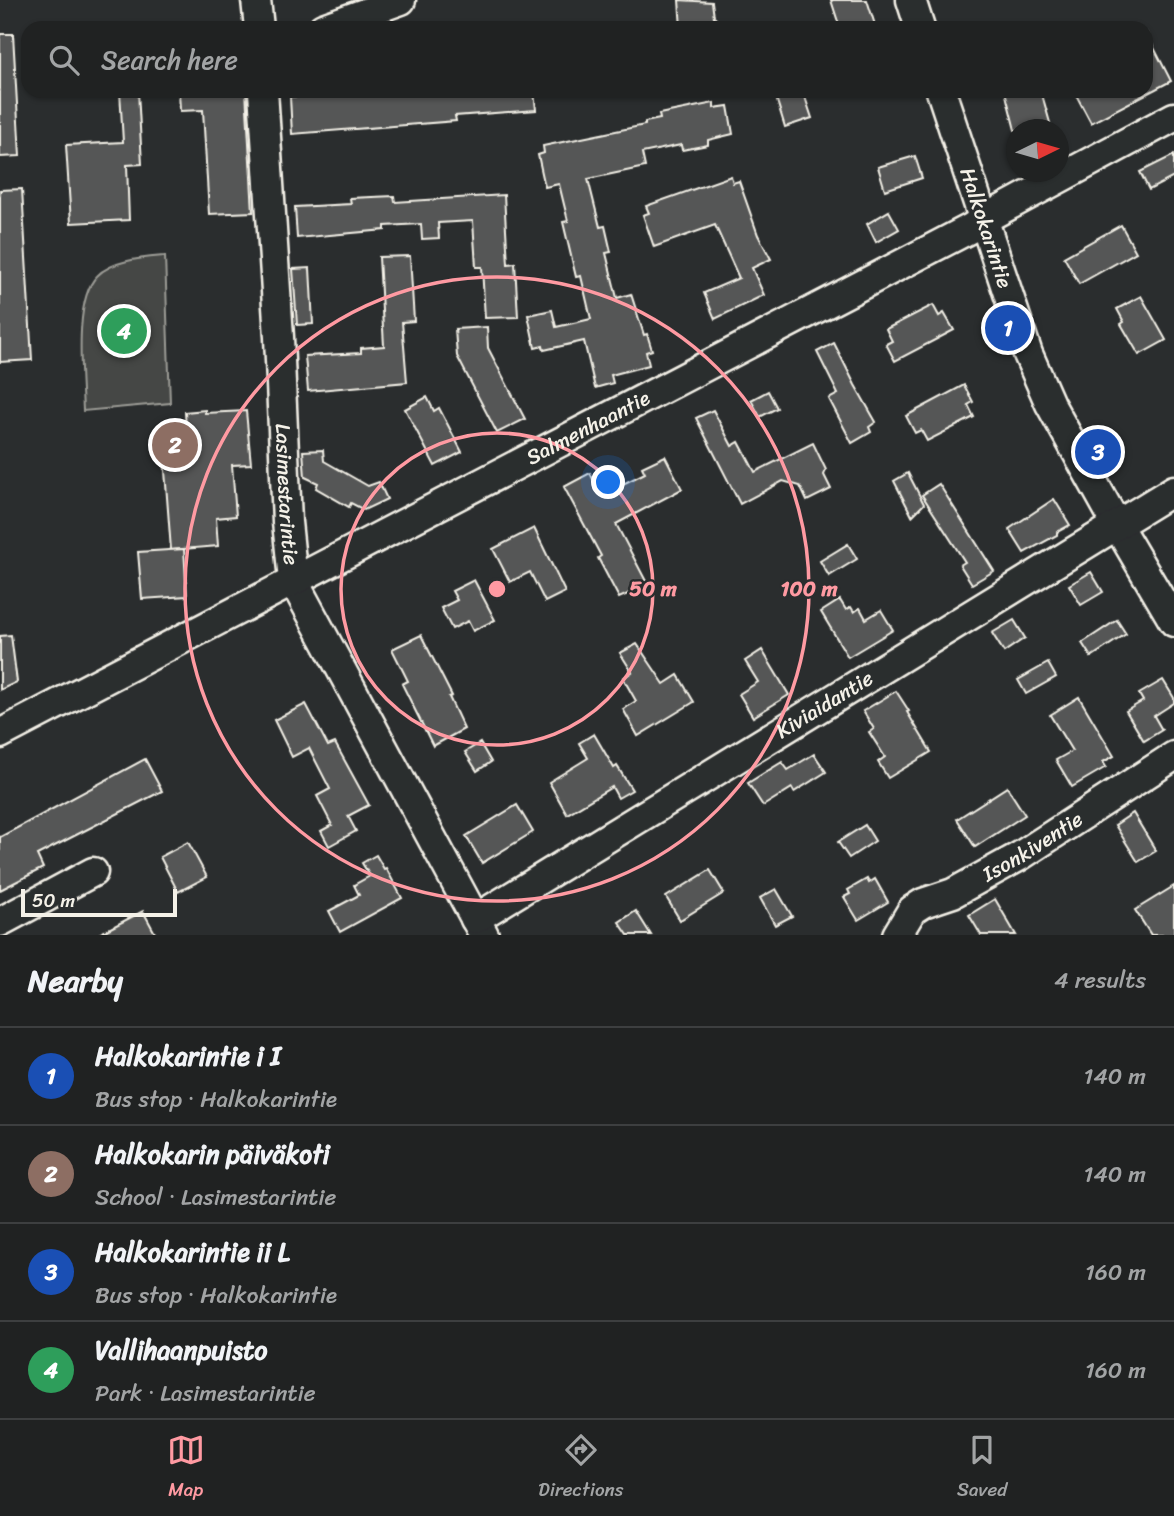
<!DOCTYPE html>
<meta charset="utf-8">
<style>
:root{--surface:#202222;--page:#2d2f2f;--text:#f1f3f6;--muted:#a2a4a5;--line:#3d3f40;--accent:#ff9aa2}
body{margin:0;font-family:Sriracha,sans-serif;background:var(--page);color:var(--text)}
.compass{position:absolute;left:1006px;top:119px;width:63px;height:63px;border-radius:50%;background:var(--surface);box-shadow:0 2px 5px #0004;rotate:85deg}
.scale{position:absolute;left:21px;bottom:18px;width:156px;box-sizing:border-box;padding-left:7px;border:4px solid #f4f1e8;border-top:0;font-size:19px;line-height:24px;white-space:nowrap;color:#f4f1e8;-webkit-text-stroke:5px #2a2d2e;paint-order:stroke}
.you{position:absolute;left:609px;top:483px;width:24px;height:24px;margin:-18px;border:5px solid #fff;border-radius:50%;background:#1a73e8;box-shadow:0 0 0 10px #1a73e833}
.badge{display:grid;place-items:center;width:46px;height:46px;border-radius:50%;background:var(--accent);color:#fff;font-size:23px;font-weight:700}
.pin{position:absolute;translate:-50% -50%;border:4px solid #fff;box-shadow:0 2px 7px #0006}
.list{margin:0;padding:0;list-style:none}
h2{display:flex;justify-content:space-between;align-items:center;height:91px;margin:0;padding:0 28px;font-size:30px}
h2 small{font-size:23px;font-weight:400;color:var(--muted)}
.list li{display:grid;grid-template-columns:46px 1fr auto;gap:21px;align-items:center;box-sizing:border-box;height:98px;padding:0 28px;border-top:2px solid var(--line)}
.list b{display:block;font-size:26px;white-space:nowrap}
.list p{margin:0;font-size:23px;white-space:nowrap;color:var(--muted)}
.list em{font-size:23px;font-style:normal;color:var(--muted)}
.icon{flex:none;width:38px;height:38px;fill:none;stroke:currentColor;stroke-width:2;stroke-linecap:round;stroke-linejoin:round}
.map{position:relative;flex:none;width:1174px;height:935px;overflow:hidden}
.search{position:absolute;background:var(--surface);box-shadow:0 2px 5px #0004;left:21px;right:21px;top:21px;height:77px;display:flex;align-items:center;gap:18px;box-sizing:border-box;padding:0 24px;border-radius:21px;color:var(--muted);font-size:26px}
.sheet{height:483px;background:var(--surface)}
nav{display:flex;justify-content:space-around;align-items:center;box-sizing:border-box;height:98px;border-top:2px solid var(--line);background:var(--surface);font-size:19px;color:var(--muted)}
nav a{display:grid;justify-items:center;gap:4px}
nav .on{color:var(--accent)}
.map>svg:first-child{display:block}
.green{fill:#444645;stroke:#9c9c96;stroke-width:2}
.building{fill:#555756;stroke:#f4f1e8;stroke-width:2}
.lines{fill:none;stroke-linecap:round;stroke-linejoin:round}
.minor-casing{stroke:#f4f1e8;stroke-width:33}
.minor{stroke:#2a2d2e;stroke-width:28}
.ring{fill:none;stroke:#ff9aa2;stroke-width:3.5}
.labels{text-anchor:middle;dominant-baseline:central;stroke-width:5;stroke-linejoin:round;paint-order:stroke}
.street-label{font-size:21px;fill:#f4f1e8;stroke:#2a2d2e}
.centre{fill:#ff9aa2;stroke:#2a2d2e;stroke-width:3.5}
.ring-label{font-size:21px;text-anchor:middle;font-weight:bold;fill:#ff9aa2;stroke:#2a2d2e;stroke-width:5;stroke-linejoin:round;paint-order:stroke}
</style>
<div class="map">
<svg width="1174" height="935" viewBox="0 0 1174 935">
<rect width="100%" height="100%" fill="#2a2d2e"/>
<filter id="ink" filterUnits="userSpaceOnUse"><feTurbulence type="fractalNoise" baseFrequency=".0143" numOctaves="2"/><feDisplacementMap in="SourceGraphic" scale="14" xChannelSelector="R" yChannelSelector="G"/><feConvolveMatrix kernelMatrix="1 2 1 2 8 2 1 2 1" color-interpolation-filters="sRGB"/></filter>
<g filter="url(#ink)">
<path class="green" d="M165,256L170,403L83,411C82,378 73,300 97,276C112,260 144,258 165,256Z"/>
<g class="building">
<polygon points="679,0 712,2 714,17 725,28 681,28"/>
<polygon points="831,0 867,0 876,28 840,28"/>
<polygon points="1146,32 1171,81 1091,123 1074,91 1146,91"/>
<polygon points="0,34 13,34 20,156 0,157"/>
<polygon points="120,91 138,91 142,164 127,165 129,220 71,223 66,145 123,142"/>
<polygon points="179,91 246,91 253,212 209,214 203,110 180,111"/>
<polygon points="370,91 534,91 536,110 455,116 456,121 292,134 290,97"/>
<polygon points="774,91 803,91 812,118 785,127"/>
<polygon points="1005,91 1041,91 1052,130 1015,130"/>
<polygon points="714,103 714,108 728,106 733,134 708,140 708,145 682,150 681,145 642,153 645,167 588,179 600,227 605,226 611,252 606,253 617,298 631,294 644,335 647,334 652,350 646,352 649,365 611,375 613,383 595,388 584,341 544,350 543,346 535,348 528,315 552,310 556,327 591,319 581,276 576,277 563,222 568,221 559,184 545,187 538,155 544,153 543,146 645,125 645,122 660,119 659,114"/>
<polygon points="1174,155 1174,177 1149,190 1140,172"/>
<polygon points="915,156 922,178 885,190 878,167"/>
<polygon points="731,176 733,183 739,181 758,235 771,259 752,268 764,295 715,319 704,293 739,278 715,225 654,247 643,215 649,213 646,206"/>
<polygon points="22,189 32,360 0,362 0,190"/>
<polygon points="504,195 508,264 515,263 518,317 485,318 482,267 476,267 473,221 438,223 439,238 422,239 421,224 385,226 385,230 297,238 295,207 351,204 350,198 394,196 395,202"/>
<polygon points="889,211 899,229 876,242 867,224"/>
<polygon points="1121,225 1136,252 1079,284 1064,257"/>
<polygon points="410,256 414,321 402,322 407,382 308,391 305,356 361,353 361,348 384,346 379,257"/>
<polygon points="310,268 313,324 297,325 293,269"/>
<polygon points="1141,296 1166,340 1139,355 1121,324 1124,322 1117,309"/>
<polygon points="933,305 939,316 944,313 954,330 895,361 886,344 892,341 886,329"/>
<polygon points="487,327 488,348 525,419 497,433 457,356 455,329"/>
<polygon points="834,343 855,385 876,422 869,427 871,432 852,443 829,399 838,394 817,352"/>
<polygon points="964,385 973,402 968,405 974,417 927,441 921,430 915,433 906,416"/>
<polygon points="768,391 777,408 760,417 751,400"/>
<polygon points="427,397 434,411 439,408 462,452 435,466 405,409"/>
<polygon points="205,410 205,413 246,411 251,464 232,465 236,516 216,518 218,546 171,550 162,431 186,429 185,412"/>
<polygon points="713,410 732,446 739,442 755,472 813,443 826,470 824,475 831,489 807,501 800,486 783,481 740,504 696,418"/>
<polygon points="323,450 324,461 368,486 379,482 387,499 364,510 351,503 349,507 316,488 318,483 305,477 303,451"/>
<polygon points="665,456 682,489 616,524 648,585 619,598 598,558 601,556 564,487 590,473 601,495 645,473 642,467"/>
<polygon points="908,473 924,504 912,516 894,481"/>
<polygon points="939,484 994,571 972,584 960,565 965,562 922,495"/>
<polygon points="1054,499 1070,525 1057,532 1057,535 1024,553 1009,529"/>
<polygon points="534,528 565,592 545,602 530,572 510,582 493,549"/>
<polygon points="848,544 857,559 829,576 820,561"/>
<polygon points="184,549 187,596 142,599 138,552"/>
<polygon points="1091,572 1103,592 1081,605 1069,585"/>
<polygon points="474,580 495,620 473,631 468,621 452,629 441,608 457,600 452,591"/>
<polygon points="840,600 846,610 851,607 854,612 860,608 866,619 881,610 893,630 848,657 821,612"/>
<polygon points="1014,620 1025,638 1004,652 992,633"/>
<polygon points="1117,620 1126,634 1091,657 1082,643"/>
<polygon points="11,635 17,682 0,690 0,636"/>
<polygon points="421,635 452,696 449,697 464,729 433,746 402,684 408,681 392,649"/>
<polygon points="637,644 664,684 678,675 694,702 638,736 623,709 636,701 623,678 632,672 620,653"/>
<polygon points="762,650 789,695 753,717 739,694 758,682 745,661"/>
<polygon points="1048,663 1056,677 1026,694 1018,680"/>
<polygon points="1163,680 1174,698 1174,703 1154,716 1162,730 1144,741 1126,711 1143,701 1139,694"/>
<polygon points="896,691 909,711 907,712 931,752 888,778 878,762 885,757 869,732 874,729 863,711"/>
<polygon points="1079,697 1114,756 1103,762 1106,767 1072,787 1056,760 1072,751 1050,715"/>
<polygon points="306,704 328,746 335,743 369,805 348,816 356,831 329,846 321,831 332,825 317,796 330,789 309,748 292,757 274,720"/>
<polygon points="594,734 614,768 617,766 632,790 618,798 612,787 567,814 549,782 588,758 579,743"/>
<polygon points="480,743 491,762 477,771 465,752"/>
<polygon points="814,754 826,772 794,792 792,788 763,806 748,783 782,762 788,770"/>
<polygon points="145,759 162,791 37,855 43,868 0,890 0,837"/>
<polygon points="1007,787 1025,815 975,847 957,819"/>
<polygon points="517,805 533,832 482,863 466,836"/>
<polygon points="1133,813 1156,851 1138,862 1115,825"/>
<polygon points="865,825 875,841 849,858 838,842"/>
<polygon points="188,842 207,877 178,892 160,857"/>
<polygon points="376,855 384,869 386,868 402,898 340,932 329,911 359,895 354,885 370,876 362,863"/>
<polygon points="710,870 724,893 680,920 666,897"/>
<polygon points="867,879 869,883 875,879 888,902 858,920 844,897 850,894 848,890"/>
<polygon points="1174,886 1174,935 1151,935 1135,910"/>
<polygon points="776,889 792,916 775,925 760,898"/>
<polygon points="995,899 1016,935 981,935 969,915"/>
<polygon points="143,911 156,935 97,935"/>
<polygon points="636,911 651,935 628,935 619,922"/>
</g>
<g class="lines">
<defs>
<g id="minor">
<polyline points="256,0 259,28"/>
<polyline points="911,0 920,28"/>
<polyline points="323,28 401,0"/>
<path id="s1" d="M263,91L279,337L287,522L293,580L484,935"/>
<path id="s2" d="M941,91L1028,354L1050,404L1117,525L1174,622"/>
<path id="s3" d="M0,734L971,228L984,219L1174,117"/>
<path id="s4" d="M475,919L1174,490"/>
<polyline points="0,922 93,872"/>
<path id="s5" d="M897,935L912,910L923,903L953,893L1020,856L1174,756"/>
</g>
</defs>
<use href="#minor" class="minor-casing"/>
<use href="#minor" class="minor"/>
</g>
</g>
<g class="ring">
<circle cx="497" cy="589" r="156"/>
<circle cx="497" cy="589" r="312"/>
</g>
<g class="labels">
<g class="street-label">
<text stroke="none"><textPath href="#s2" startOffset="144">Halkokarintie</textPath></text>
<text stroke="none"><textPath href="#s3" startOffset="663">Salmenhaantie</textPath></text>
<text stroke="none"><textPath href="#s1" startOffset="404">Lasimestarintie</textPath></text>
<text stroke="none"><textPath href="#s4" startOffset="410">Kiviaidantie</textPath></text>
<text stroke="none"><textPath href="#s5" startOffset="166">Isonkiventie</textPath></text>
</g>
</g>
<circle cx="497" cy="589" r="10" class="centre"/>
<g class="ring-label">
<text x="653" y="596">50 m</text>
<text x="809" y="596">100 m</text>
</g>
</svg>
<svg class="compass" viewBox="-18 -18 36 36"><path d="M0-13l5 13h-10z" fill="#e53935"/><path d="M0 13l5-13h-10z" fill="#a2a4a5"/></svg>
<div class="scale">50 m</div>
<div class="you"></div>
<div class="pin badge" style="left:1008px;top:328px;background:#1a4fb4">1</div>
<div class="pin badge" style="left:175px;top:445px;background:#8d6e63">2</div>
<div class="pin badge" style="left:1098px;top:452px;background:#1a4fb4">3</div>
<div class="pin badge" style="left:124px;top:331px;background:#2e9e5b">4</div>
<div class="search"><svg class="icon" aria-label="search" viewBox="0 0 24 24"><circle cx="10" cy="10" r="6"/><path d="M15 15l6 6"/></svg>Search here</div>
</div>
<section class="sheet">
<h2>Nearby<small>4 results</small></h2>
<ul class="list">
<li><span class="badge" style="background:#1a4fb4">1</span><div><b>Halkokarintie i I</b><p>Bus stop · Halkokarintie</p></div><em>140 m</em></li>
<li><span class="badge" style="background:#8d6e63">2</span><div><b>Halkokarin päiväkoti</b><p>School · Lasimestarintie</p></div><em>140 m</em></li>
<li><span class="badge" style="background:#1a4fb4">3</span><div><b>Halkokarintie ii L</b><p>Bus stop · Halkokarintie</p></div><em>160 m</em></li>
<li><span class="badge" style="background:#2e9e5b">4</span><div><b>Vallihaanpuisto</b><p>Park · Lasimestarintie</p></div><em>160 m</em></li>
</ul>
</section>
<nav>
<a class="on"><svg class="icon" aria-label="map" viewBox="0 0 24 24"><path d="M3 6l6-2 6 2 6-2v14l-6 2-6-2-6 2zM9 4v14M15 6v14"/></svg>Map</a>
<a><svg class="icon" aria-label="directions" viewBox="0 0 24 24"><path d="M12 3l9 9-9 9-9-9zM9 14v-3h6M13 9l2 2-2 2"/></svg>Directions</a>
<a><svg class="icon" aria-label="saved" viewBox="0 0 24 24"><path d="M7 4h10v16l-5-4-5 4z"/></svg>Saved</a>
</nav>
